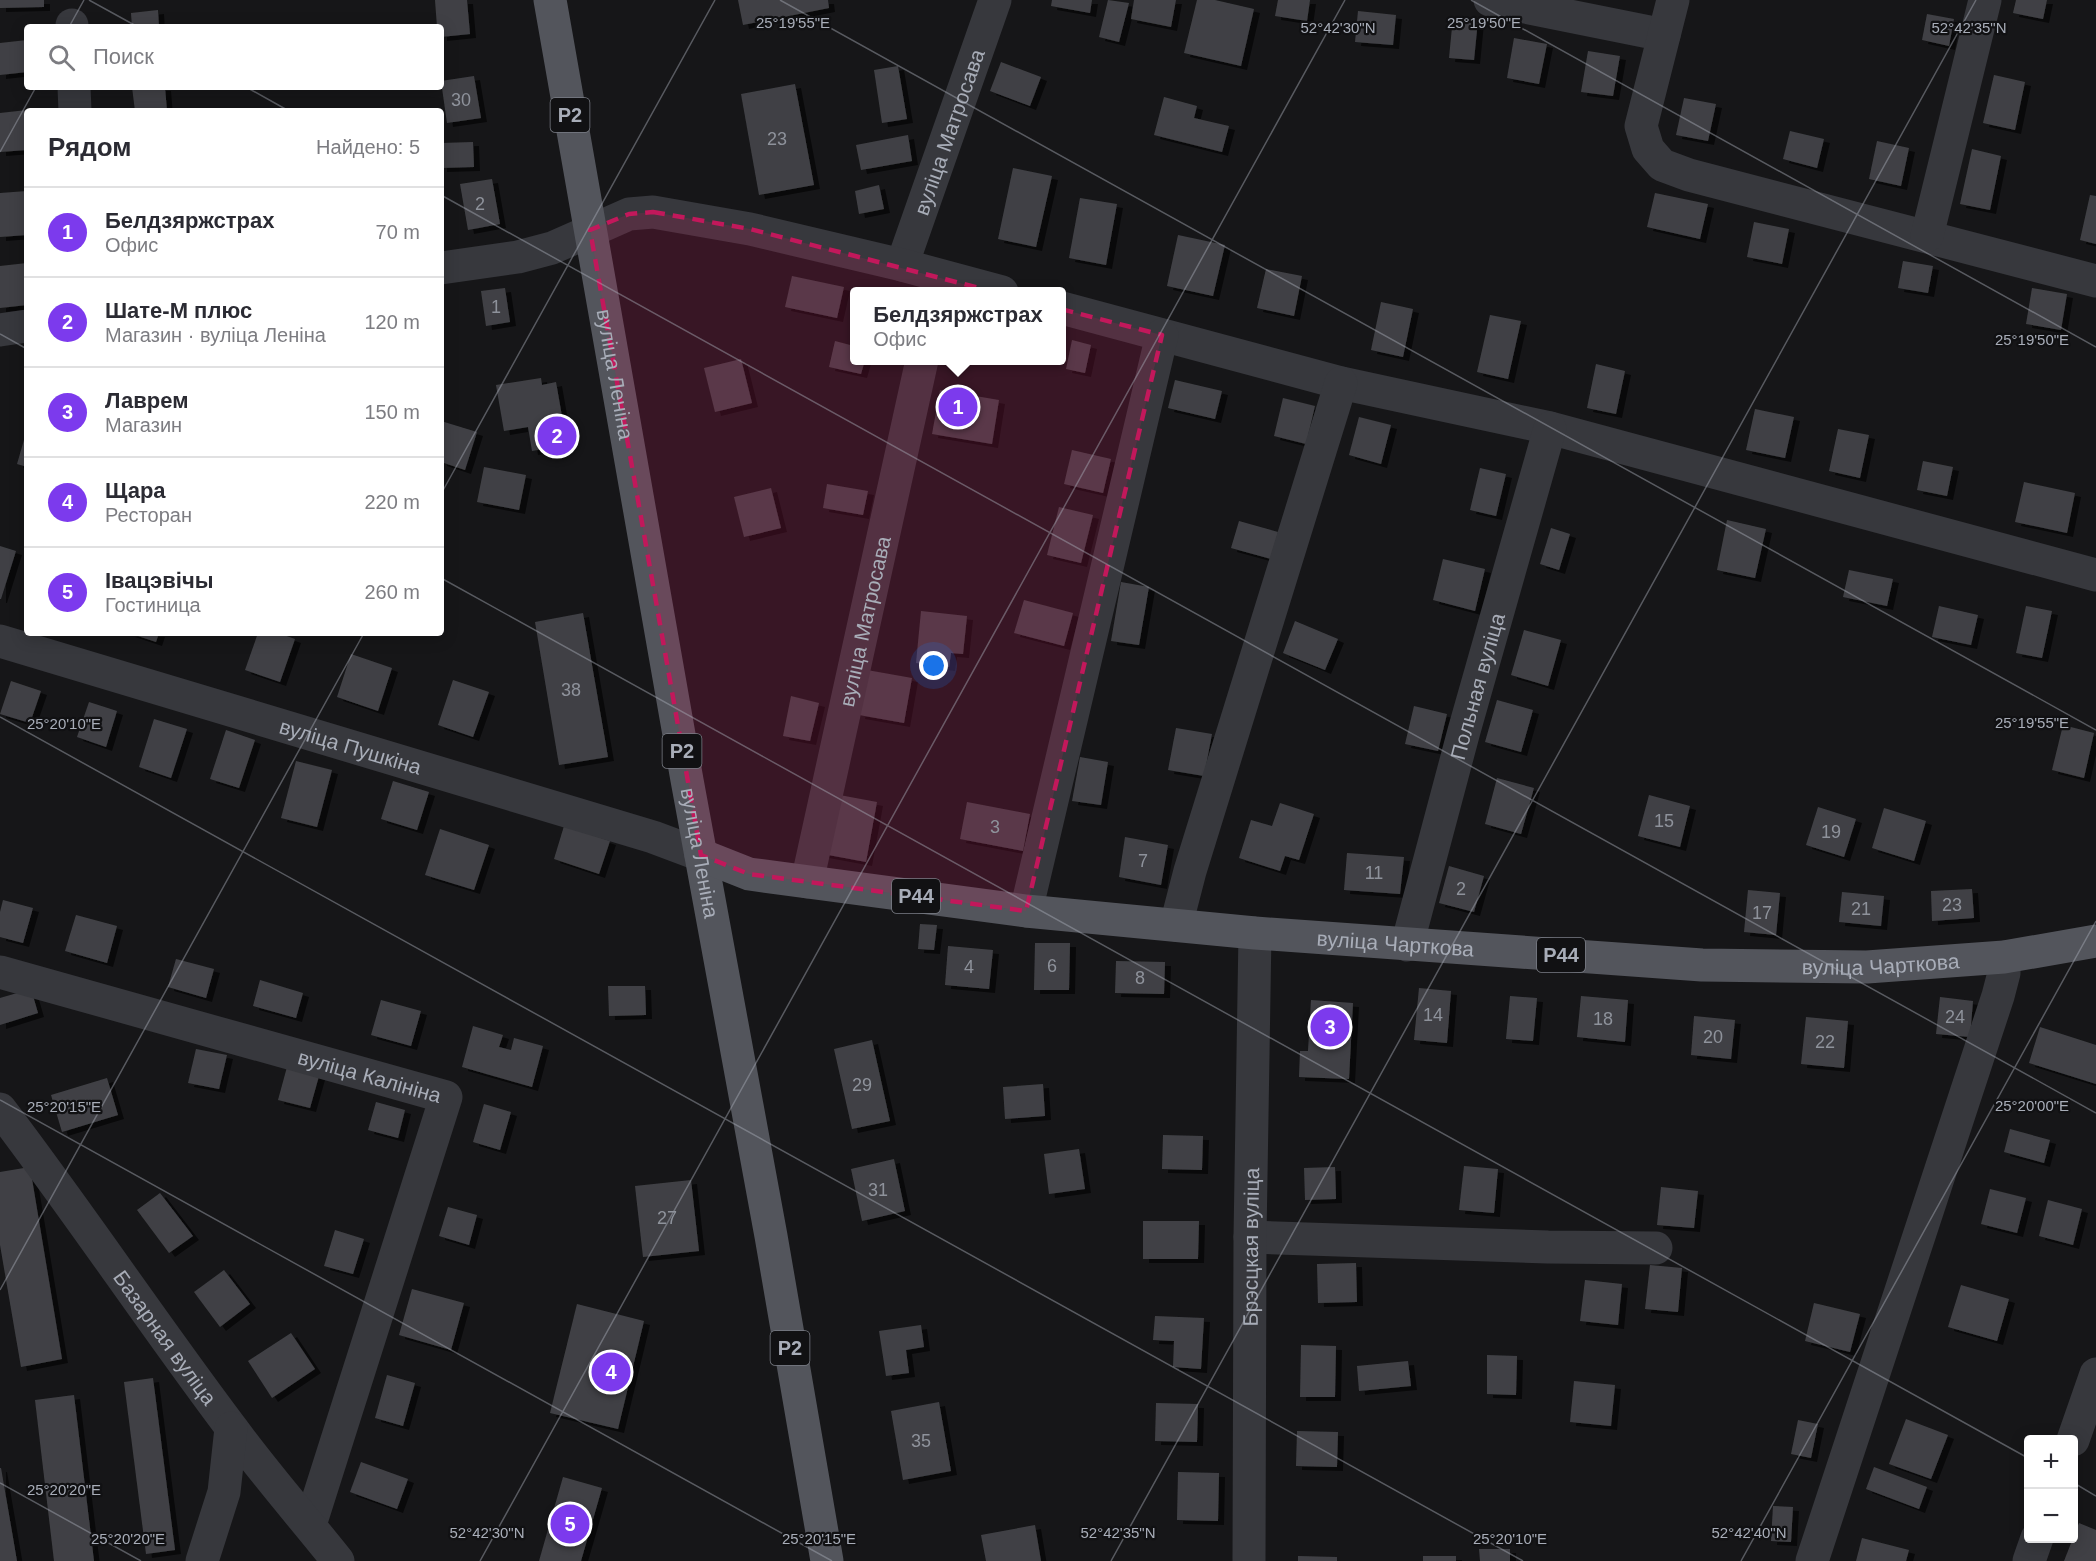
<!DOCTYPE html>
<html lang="ru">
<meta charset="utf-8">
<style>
:root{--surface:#fff;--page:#f7f7f7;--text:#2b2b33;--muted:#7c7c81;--line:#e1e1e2;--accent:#7c3aed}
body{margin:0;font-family:Arial,sans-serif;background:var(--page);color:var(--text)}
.controls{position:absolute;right:18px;bottom:18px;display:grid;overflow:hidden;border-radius:6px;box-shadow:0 3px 15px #0003}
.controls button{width:54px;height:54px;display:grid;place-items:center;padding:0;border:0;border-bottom:2px solid var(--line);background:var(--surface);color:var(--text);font:30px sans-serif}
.you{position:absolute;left:934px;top:666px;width:21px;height:21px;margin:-15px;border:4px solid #fff;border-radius:50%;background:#1a73e8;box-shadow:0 0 0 9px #1a73e833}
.badge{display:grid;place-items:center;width:39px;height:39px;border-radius:50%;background:var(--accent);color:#fff;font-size:20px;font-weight:700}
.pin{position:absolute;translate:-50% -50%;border:3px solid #fff;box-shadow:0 2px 6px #0006}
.popup{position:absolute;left:850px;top:287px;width:216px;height:78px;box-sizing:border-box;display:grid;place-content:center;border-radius:6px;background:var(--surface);filter:drop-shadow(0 2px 4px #0005);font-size:20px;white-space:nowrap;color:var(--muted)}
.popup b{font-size:22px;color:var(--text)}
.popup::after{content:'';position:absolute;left:50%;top:100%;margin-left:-12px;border:12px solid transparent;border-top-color:var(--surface)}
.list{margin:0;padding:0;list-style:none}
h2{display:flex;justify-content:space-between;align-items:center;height:78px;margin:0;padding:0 24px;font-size:26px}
h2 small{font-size:20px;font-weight:400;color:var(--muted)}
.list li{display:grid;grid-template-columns:39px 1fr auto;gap:18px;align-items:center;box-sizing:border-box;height:90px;padding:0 24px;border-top:2px solid var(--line)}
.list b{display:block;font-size:22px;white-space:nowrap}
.list p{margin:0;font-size:20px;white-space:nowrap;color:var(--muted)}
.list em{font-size:20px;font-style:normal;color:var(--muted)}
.icon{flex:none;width:33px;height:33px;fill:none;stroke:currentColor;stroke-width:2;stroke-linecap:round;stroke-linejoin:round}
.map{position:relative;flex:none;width:2096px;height:1561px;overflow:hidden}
.search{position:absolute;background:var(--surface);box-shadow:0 3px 15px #0003;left:24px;top:24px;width:420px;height:66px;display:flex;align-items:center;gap:15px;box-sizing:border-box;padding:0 21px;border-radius:6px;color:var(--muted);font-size:22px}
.panel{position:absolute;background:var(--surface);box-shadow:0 3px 15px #0003;left:24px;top:108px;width:420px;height:528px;border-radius:6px}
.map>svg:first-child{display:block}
.building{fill:#404145;filter:url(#shadow)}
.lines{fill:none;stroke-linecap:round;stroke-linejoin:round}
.minor{stroke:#37383d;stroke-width:33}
.major{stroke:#53555c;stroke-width:33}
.marked{fill:#c2185b;fill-opacity:0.2;stroke:#c2185b;stroke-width:4.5;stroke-dasharray:12 8;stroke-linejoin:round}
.ticks{fill:none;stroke:#a8adb8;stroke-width:1.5;stroke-opacity:0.45}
.labels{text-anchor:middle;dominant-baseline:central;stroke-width:4.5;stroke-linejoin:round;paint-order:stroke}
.number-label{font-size:18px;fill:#8e929b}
.shield{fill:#111113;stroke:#7b7e86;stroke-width:1.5}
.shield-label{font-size:20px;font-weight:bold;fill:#a8adb8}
.street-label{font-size:21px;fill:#a8adb8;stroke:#111113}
.ticks-label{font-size:15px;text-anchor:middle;fill:#a8adb8;stroke:#111113;stroke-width:4.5;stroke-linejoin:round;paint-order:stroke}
</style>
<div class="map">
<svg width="2096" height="1561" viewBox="0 0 2096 1561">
<defs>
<filter id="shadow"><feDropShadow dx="6" dy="4" stdDeviation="0" flood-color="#0009"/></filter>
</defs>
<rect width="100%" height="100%" fill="#161618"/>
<g class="building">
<polygon points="0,0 44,0 44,7 0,8"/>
<polygon points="435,0 467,0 470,34 441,37 441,27 437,27"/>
<polygon points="738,0 828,0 829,8 743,25"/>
<polygon points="1052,0 1092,0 1090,13 1051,6"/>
<polygon points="1108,0 1129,3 1119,42 1099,37"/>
<polygon points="1134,0 1176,0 1171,27 1131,19"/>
<polygon points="1197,0 1215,0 1254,9 1241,66 1184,53"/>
<polygon points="1278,0 1310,0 1307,21 1275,16"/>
<polygon points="2016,0 2047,0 2043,19 2013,13"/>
<polygon points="158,10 159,27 132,27 131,13"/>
<polygon points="1358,11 1396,15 1393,45 1355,42"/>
<polygon points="1927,14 1954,19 1949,46 1922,40"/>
<polygon points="1453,17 1478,20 1474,60 1449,58"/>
<polygon points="1514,38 1547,44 1539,84 1507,78"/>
<polygon points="27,40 27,72 0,75 0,43"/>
<polygon points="1588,51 1620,56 1613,96 1581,92"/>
<polygon points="1001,62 1041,77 1030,106 990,91"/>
<polygon points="898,66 907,119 882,123 874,70"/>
<polygon points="1994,75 2025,82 2015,130 1983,123"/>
<polygon points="474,76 481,118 447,123 441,81"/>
<polygon points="795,84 814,185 759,195 741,94"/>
<polygon points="132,87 165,87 167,111 135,111"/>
<polygon points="1164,97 1197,106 1194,118 1229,126 1222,152 1154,135"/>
<polygon points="1684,98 1716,104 1708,141 1676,135"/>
<polygon points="27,110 27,150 0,152 0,113"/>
<polygon points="1790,131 1824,139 1817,168 1783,159"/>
<polygon points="908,135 912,161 861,170 856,145"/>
<polygon points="1877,141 1909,148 1901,186 1869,179"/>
<polygon points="473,142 474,167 441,168 441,143"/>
<polygon points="1972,149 2001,156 1990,210 1960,204"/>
<polygon points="1013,168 1052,176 1036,247 998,239"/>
<polygon points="492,179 500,224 468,230 460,184"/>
<polygon points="879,185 884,209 859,214 855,191"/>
<polygon points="27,191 27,235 0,237 0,193"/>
<polygon points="1655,193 1708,204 1700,239 1647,227"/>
<polygon points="2090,195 2096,196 2096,244 2080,240"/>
<polygon points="1080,198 1117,204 1106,265 1069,258"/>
<polygon points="1754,222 1789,229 1782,264 1747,257"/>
<polygon points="1178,235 1225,245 1213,296 1167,286"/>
<polygon points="1903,261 1933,266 1928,293 1898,288"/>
<polygon points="27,263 27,305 0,308 0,266"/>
<polygon points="1266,269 1302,276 1294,316 1257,308"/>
<polygon points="792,276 844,287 837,318 785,307"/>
<polygon points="505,288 510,322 486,326 481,291"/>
<polygon points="2032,288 2067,294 2061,330 2026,324"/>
<polygon points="1381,302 1413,309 1403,357 1371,350"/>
<polygon points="1490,315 1521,321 1508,379 1477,372"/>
<polygon points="1072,340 1091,345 1085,373 1066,369"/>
<polygon points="835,341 854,346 854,360 865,360 861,374 829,367"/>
<polygon points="741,359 752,403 715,412 704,368"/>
<polygon points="1596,364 1625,371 1616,414 1587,408"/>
<polygon points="541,378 542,385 556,382 567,445 532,451 528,427 504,431 496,385"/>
<polygon points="1175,380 1222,391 1215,419 1168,408"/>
<polygon points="940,390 999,400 992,444 932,434"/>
<polygon points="1283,398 1315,406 1306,444 1274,436"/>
<polygon points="1755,409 1794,417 1785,458 1746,450"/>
<polygon points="1359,417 1391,425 1381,464 1349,455"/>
<polygon points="441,421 477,432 465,470 441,462"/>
<polygon points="1838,429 1869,435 1860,478 1829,471"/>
<polygon points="26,433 27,433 27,467 17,464"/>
<polygon points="1072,450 1111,459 1103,493 1064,484"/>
<polygon points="1923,461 1953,467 1947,496 1917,490"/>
<polygon points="484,467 526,475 519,510 477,502"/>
<polygon points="1480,468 1506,474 1496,516 1470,510"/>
<polygon points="2024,482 2075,493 2067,533 2015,522"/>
<polygon points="827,484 868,491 863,515 823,508"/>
<polygon points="771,488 781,528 744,537 734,497"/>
<polygon points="1059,507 1093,515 1081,563 1047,555"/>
<polygon points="1727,520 1766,529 1755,578 1717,570"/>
<polygon points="1239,521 1278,532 1271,559 1231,548"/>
<polygon points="1551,528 1570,534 1559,570 1540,564"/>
<polygon points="0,546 16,551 1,599 0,599"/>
<polygon points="1443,559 1485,569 1475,611 1433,600"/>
<polygon points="1849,570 1893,579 1887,606 1843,597"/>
<polygon points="1121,582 1149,587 1139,645 1111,641"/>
<polygon points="1024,600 1073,613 1064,646 1014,633"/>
<polygon points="1939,606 1978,615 1971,645 1932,637"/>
<polygon points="2026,606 2052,611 2042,658 2016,653"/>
<polygon points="921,611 967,616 963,654 951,653 949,667 916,663"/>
<polygon points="583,613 608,757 559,765 535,622"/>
<polygon points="1295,621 1338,639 1325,670 1283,653"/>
<polygon points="1524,630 1561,640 1548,686 1511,675"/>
<polygon points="129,633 159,633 156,642"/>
<polygon points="258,633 278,633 295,639 280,682 245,670"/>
<polygon points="351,654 392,668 378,711 337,697"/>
<polygon points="867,670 912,678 904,723 859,715"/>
<polygon points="453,680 489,692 473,737 438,725"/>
<polygon points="11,681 41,691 30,723 0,714"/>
<polygon points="791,696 819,703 810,741 783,736"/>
<polygon points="1497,700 1533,710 1521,752 1485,742"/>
<polygon points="89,702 117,711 106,747 77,737"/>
<polygon points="1414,706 1447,714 1438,751 1405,744"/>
<polygon points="154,719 187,729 171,778 139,767"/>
<polygon points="2063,725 2094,733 2084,778 2052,770"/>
<polygon points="1176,728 1212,734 1204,776 1168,770"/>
<polygon points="226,730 255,740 239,788 210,779"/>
<polygon points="1080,757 1108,762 1101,805 1072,801"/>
<polygon points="296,761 332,770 317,827 281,818"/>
<polygon points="1497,778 1534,788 1521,834 1485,824"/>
<polygon points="393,781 429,792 417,830 381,819"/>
<polygon points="834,794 877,802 866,862 823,854"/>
<polygon points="1649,795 1690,806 1680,847 1638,836"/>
<polygon points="967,802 1030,814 1023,851 960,839"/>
<polygon points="1280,803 1314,814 1299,860 1285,856 1280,871 1239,858 1251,820 1272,826"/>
<polygon points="1818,807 1856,819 1844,857 1806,845"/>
<polygon points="1884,808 1926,821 1914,861 1872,848"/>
<polygon points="564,826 610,841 599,874 554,859"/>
<polygon points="440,829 489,845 474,890 425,875"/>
<polygon points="1125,837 1168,845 1161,885 1119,877"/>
<polygon points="1347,853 1404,857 1400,894 1344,890"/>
<polygon points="1449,866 1484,876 1474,912 1439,903"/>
<polygon points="1972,889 1974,918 1932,921 1931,891"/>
<polygon points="1748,890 1780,893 1776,935 1744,932"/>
<polygon points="1842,892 1884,896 1881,926 1839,922"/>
<polygon points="3,900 33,908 23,943 0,937 0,912"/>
<polygon points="76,915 117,926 107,963 65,951"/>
<polygon points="920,924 937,925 934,950 918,949"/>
<polygon points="1035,943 1070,943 1069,990 1034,990"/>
<polygon points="948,946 993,950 989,989 945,985"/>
<polygon points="176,959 214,969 206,998 168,987"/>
<polygon points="1116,961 1165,962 1164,994 1115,993"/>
<polygon points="260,980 303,993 296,1018 253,1006"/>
<polygon points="608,986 645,986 646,1015 609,1016"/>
<polygon points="1419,988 1451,991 1447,1043 1414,1040"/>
<polygon points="31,989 38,1013 0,1025 0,998"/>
<polygon points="1510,996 1537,998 1533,1041 1506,1039"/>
<polygon points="1581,996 1628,1000 1625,1042 1577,1037"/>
<polygon points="1940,997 1973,1001 1970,1037 1936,1034"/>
<polygon points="381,1000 421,1011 411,1046 371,1035"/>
<polygon points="1311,1000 1353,1003 1349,1079 1299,1077 1300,1051 1308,1051"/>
<polygon points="1694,1016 1735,1020 1731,1059 1691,1055"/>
<polygon points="1806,1017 1848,1021 1844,1068 1801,1064"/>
<polygon points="473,1026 503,1035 499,1047 511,1050 514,1038 543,1046 532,1087 462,1067"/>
<polygon points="2040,1027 2096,1045 2096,1084 2029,1063"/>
<polygon points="872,1040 890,1121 852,1129 834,1049"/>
<polygon points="196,1049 227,1055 219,1089 188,1083"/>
<polygon points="287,1067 319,1076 310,1108 278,1100"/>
<polygon points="107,1078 118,1115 62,1132 51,1095"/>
<polygon points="1043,1084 1045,1116 1005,1119 1003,1087"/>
<polygon points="376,1102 405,1110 398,1138 368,1130"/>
<polygon points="484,1104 511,1112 500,1150 473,1142"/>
<polygon points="2010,1129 2050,1140 2044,1163 2004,1152"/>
<polygon points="1163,1135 1203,1136 1202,1170 1162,1169"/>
<polygon points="1079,1149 1085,1189 1049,1194 1044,1154"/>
<polygon points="894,1159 905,1211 862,1221 851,1169"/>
<polygon points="1464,1166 1498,1169 1494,1213 1459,1210"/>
<polygon points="30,1167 62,1359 21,1367 0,1245 0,1172"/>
<polygon points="1335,1167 1336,1199 1305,1200 1304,1168"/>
<polygon points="691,1180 699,1251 643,1257 635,1186"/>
<polygon points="1661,1187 1698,1191 1694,1228 1657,1225"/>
<polygon points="1990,1189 2026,1198 2017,1233 1981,1224"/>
<polygon points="160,1193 193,1236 169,1253 137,1210"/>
<polygon points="2048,1200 2082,1209 2073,1245 2039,1236"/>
<polygon points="448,1207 477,1215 469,1245 439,1236"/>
<polygon points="1143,1221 1199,1221 1198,1259 1143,1259"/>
<polygon points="335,1230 364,1239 353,1274 324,1266"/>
<polygon points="1356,1263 1357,1302 1318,1303 1317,1264"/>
<polygon points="1650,1265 1682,1268 1678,1312 1645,1309"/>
<polygon points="224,1270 250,1304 220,1327 194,1292"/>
<polygon points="1585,1280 1622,1284 1618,1325 1580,1321"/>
<polygon points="1961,1285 2009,1299 1997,1341 1948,1327"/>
<polygon points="412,1289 464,1303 451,1350 399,1335"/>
<polygon points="1814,1303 1860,1314 1850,1352 1805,1341"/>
<polygon points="577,1304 644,1321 618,1429 550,1413"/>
<polygon points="1155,1316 1204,1318 1201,1369 1173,1367 1174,1341 1153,1340"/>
<polygon points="921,1325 924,1347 906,1350 909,1373 886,1376 879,1331"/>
<polygon points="291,1333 315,1369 272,1398 248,1361"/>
<polygon points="1301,1345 1336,1346 1335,1397 1300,1397"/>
<polygon points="1487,1355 1517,1356 1516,1395 1487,1394"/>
<polygon points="1408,1361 1411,1386 1359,1391 1357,1366"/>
<polygon points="387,1375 415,1383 403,1426 375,1418"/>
<polygon points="153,1378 175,1550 146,1554 124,1382"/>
<polygon points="1574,1381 1615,1385 1611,1426 1570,1422"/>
<polygon points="74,1395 94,1561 54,1561 35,1400"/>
<polygon points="939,1402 951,1471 903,1480 891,1411"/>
<polygon points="1156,1403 1198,1404 1197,1442 1155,1441"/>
<polygon points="1906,1419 1948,1435 1931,1479 1889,1464"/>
<polygon points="1798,1420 1818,1424 1811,1458 1791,1454"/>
<polygon points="1297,1431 1338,1432 1337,1467 1296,1466"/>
<polygon points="361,1462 408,1479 397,1509 350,1492"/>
<polygon points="1874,1467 1927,1487 1919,1509 1866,1489"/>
<polygon points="0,1468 1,1468 17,1561 0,1561"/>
<polygon points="1178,1472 1219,1473 1218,1521 1177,1520"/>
<polygon points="563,1477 602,1488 581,1561 539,1561"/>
<polygon points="1773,1506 1793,1507 1791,1542 1771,1541"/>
<polygon points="2079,1523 2096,1530 2096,1561 2064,1561"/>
<polygon points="1035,1525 1041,1561 986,1561 981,1535"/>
<polygon points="1862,1538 1909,1550 1906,1561 1856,1561"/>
<polygon points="1479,1549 1510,1549 1510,1561 1480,1561"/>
<polygon points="1298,1556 1337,1557 1337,1561 1298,1561"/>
<rect x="1423" y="1556" width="33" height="5"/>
</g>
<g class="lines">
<g class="minor">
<polyline points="1490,0 1664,35"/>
<polyline points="1673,0 1641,126 1648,149 1662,165 1689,175 2096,281"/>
<polyline points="72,25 72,27"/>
<polyline points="74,87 75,111"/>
<polyline points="1927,236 1985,0"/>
<path id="s1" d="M902,265L995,0"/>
<polyline points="441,268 518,257 552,248 629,214 653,212 750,229 902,265 1002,292"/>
<polyline points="1062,308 1341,383 1550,428 2096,575"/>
<polyline points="0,330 27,326"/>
<path id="s2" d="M0,641L653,837L701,855"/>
<path id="s3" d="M807,882L922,360"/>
<polyline points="1026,911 1162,335"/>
<polyline points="1176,925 1190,871 1341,383"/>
<path id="s4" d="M1407,945L1464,731L1550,428"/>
<path id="s5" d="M0,972L446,1097L310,1525"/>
<path id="s6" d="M0,1109C80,1214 153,1324 233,1430C266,1475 303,1517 338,1561"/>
<polyline points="1250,1237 1548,1247 1656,1248"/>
<polyline points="2073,1440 2096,1374"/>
<polyline points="202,1561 224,1492 231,1428"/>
<path id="s7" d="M1249,1561L1250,1237L1255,933"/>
<polyline points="1812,1561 1998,996 2004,973 2004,957"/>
<polyline points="2029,1561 2037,1538"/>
</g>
<g class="major">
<path id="s8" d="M550,0L687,780L771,1236L827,1561"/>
<path id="s9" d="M701,855L749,874L1026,911L1255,933L1702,965L1867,967L2004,957L2096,941"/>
</g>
</g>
<path class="marked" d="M653,212L750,229L1162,335L1026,911L749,874L701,855L590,230L629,214Z"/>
<path class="ticks" d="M89,0L138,27M780,0L2096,730M1471,0L2096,347M69,27L84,0M246,87L289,111M0,152L36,87M441,195L2096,1113M0,334L27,349M441,494L715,0M441,578L2028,1458M0,717L1523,1561M0,1100L832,1561M0,1290L364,633M0,1483L141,1561M2074,1483L2096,1496M480,1561L1345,0M1111,1561L1976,0M1741,1561L2096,921"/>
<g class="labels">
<g class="number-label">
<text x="461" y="100">30</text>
<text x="777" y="139">23</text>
<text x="480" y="204">2</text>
<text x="496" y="307">1</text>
<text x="571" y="690">38</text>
<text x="1664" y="821">15</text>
<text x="995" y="827">3</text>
<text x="1831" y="832">19</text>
<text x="1143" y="861">7</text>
<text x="1374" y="873">11</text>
<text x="1461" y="889">2</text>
<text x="1952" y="905">23</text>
<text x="1861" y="909">21</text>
<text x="1762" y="913">17</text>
<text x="1052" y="966">6</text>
<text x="969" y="967">4</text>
<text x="1140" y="978">8</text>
<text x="1433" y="1015">14</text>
<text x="1955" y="1017">24</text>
<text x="1603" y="1019">18</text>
<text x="1713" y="1037">20</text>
<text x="1825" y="1042">22</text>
<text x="862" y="1085">29</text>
<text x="878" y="1190">31</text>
<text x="667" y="1218">27</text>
<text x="921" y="1441">35</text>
</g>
<g class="shield">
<rect x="550.5" y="98" width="39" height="34" rx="4.5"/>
<rect x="662.5" y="734" width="39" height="34" rx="4.5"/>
<rect x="892" y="879" width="48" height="34" rx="4.5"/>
<rect x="1537" y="938" width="48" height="34" rx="4.5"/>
<rect x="770.5" y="1331" width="39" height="34" rx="4.5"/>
</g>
<g class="shield-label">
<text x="570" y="115">Р2</text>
<text x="682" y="751">Р2</text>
<text x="916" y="896">Р44</text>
<text x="1561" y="955">Р44</text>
<text x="790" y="1348">Р2</text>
</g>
<g class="street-label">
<text stroke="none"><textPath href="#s1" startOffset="141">вуліца Матросава</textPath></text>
<text stroke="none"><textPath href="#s8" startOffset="380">вуліца Леніна</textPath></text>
<text stroke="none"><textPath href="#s3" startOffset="267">вуліца Матросава</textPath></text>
<text stroke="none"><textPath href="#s4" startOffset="268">Польная вуліца</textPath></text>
<text stroke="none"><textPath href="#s2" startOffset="366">вуліца Пушкіна</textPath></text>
<text stroke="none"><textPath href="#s8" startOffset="866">вуліца Леніна</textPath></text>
<text stroke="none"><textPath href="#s9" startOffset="702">вуліца Чарткова</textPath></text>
<text stroke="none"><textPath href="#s9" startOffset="1188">вуліца Чарткова</textPath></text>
<text stroke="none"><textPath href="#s5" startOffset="384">вуліца Калініна</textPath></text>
<text stroke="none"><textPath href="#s7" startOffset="314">Брэсцкая вуліца</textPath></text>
<text stroke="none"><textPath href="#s6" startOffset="282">Базарная вуліца</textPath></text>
</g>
</g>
<g class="ticks-label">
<text x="793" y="28">25°19'55"E</text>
<text x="1484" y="28">25°19'50"E</text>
<text x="1338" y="33">52°42'30"N</text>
<text x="1969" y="33">52°42'35"N</text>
<text x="2032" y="345">25°19'50"E</text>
<text x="2032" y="728">25°19'55"E</text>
<text x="64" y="729">25°20'10"E</text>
<text x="2032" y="1111">25°20'00"E</text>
<text x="64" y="1112">25°20'15"E</text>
<text x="64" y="1495">25°20'20"E</text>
<text x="487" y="1538">52°42'30"N</text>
<text x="1118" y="1538">52°42'35"N</text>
<text x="1749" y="1538">52°42'40"N</text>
<text x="128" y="1544">25°20'20"E</text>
<text x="819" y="1544">25°20'15"E</text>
<text x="1510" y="1544">25°20'10"E</text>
</g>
</svg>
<div class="controls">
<button>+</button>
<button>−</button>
</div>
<div class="you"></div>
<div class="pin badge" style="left:958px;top:407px">1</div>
<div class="popup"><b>Белдзяржстрах</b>Офис</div>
<div class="pin badge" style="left:557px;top:436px">2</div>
<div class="pin badge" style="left:1330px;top:1027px">3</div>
<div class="pin badge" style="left:611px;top:1372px">4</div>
<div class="pin badge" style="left:570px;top:1524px">5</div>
<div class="search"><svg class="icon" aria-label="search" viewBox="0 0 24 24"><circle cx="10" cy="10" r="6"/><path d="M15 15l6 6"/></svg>Поиск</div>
<section class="panel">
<h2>Рядом<small>Найдено: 5</small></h2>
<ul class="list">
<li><span class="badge">1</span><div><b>Белдзяржстрах</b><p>Офис</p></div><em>70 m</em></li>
<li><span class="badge">2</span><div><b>Шате-М плюс</b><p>Магазин · вуліца Леніна</p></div><em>120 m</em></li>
<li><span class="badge">3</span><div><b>Лаврем</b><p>Магазин</p></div><em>150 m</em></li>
<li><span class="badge">4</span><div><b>Щара</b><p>Ресторан</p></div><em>220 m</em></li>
<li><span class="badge">5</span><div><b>Івацэвічы</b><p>Гостиница</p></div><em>260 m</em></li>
</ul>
</section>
</div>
